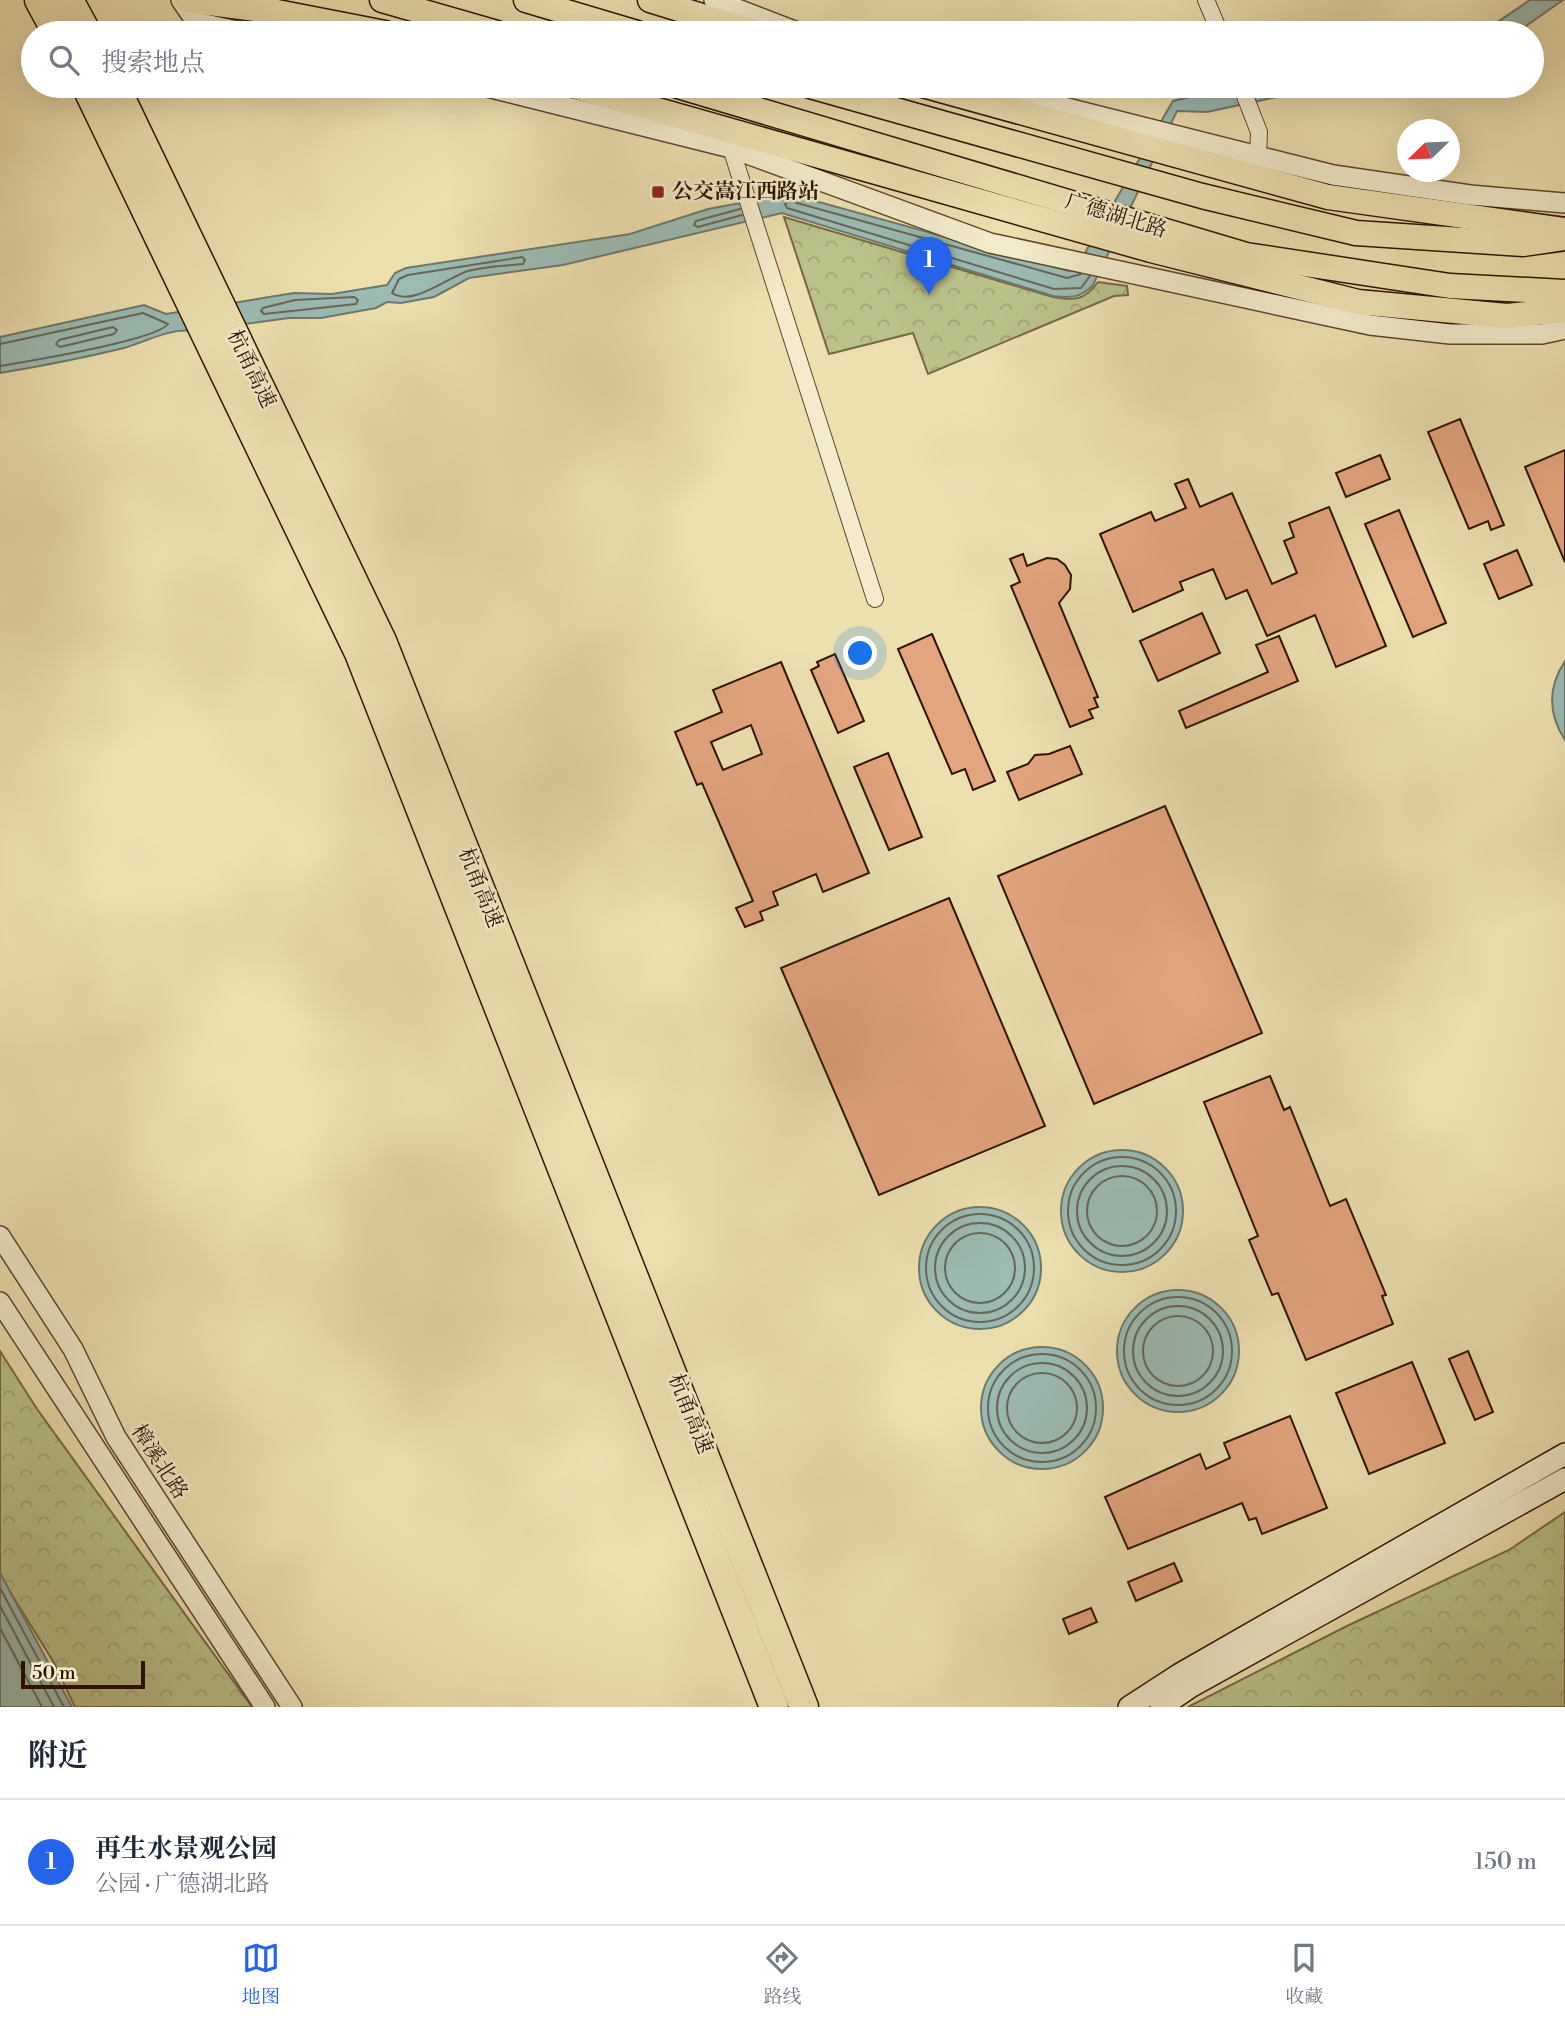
<!DOCTYPE html>
<html lang="zh">
<meta charset="utf-8">
<style>
:root{--surface:#fff;--page:#f6f6f7;--text:#1f2937;--muted:#747a83;--line:#e0e1e3;--accent:#2563eb}
body{margin:0;font-family:"Libre Bodoni","Noto Serif SC",serif;background:var(--page);color:var(--text)}
.compass{position:absolute;left:1397px;top:119px;width:63px;height:63px;border-radius:50%;background:var(--surface);box-shadow:0 7px 28px #0002;rotate:247deg}
.scale{position:absolute;left:21px;bottom:18px;width:124px;box-sizing:border-box;padding-left:7px;border:4px solid #2f1300;border-top:0;font-size:19px;line-height:24px;white-space:nowrap;color:#2f1300;-webkit-text-stroke:5px #f3ebcb;paint-order:stroke}
.you{position:absolute;left:861px;top:654px;width:24px;height:24px;margin:-18px;border:5px solid #fff;border-radius:50%;background:#1a73e8;box-shadow:0 0 0 10px #1a73e833}
.badge{display:grid;place-items:center;width:46px;height:46px;border-radius:50%;background:var(--accent);color:#fff;font-size:23px;font-weight:700}
.pin{position:absolute;translate:-50% -58px;filter:drop-shadow(0 2px 4px #0008)}
.pin::after{content:'';position:absolute;top:37px;width:24px;height:21px;background:inherit;clip-path:polygon(0 0,100% 0,50% 100%)}
.list{margin:0;padding:0;list-style:none}
h2{display:flex;justify-content:space-between;align-items:center;height:91px;margin:0;padding:0 28px;font-size:30px}
h2 small{font-size:23px;font-weight:400;color:var(--muted)}
.list li{display:grid;grid-template-columns:46px 1fr auto;gap:21px;align-items:center;box-sizing:border-box;height:126px;padding:0 28px;border-top:2px solid var(--line)}
.list b{display:block;font-size:26px;white-space:nowrap}
.list p{margin:0;font-size:23px;white-space:nowrap;color:var(--muted)}
.list em{font-size:23px;font-style:normal;color:var(--muted)}
.icon{flex:none;width:38px;height:38px;fill:none;stroke:currentColor;stroke-width:2;stroke-linecap:round;stroke-linejoin:round}
.map{position:relative;flex:none;width:1565px;height:1707px;overflow:hidden}
.search{position:absolute;background:var(--surface);box-shadow:0 7px 28px #0002;left:21px;right:21px;top:21px;height:77px;display:flex;align-items:center;gap:18px;box-sizing:border-box;padding:0 24px;border-radius:38px;color:var(--muted);font-size:26px}
.sheet{height:217px;background:var(--surface)}
nav{display:flex;justify-content:space-around;align-items:center;box-sizing:border-box;height:98px;border-top:2px solid var(--line);background:var(--surface);font-size:19px;color:var(--muted)}
nav a{display:grid;justify-items:center;gap:4px}
nav .on{color:var(--accent)}
.map>svg:first-child{display:block}
.park{fill:url(#park-crowns);stroke:#746a45;stroke-width:2}
.water{fill:#9bbbb3;stroke:#70786b;stroke-width:2}
.lines{fill:none;stroke-linecap:round;stroke-linejoin:round}
.shore{stroke:#65675a;stroke-width:2}
.building{fill:#e3a57e;stroke:#2f1300;stroke-width:2;fill-rule:evenodd}
.minor-casing{stroke:#5e462c;stroke-width:18}
.tertiary-casing{stroke:#5e462c;stroke-width:22}
.secondary-casing{stroke:#2f1300;stroke-width:24}
.primary-casing{stroke:#2f1300;stroke-width:27}
.trunk-casing{stroke:#2f1300;stroke-width:27}
.motorway-casing{stroke:#2f1300;stroke-width:31}
.minor{stroke:#f3ebcb;stroke-width:16}
.tertiary{stroke:#f3ebcb;stroke-width:19}
.secondary{stroke:#f3ebcb;stroke-width:21}
.primary{stroke:#ede0af;stroke-width:24}
.trunk{stroke:#ede0af;stroke-width:24}
.motorway{stroke:#ede0af;stroke-width:28}
.poi-dot{fill:#8f2418;stroke:#f3ebcb;stroke-width:2.5}
.labels{text-anchor:middle;dominant-baseline:central;stroke-width:5;stroke-linejoin:round;paint-order:stroke}
.poi-label{font-size:21px;font-weight:bold;fill:#2f1300;stroke:#f3ebcb;text-anchor:start}
.street-label{font-size:21px;fill:#2f1300;stroke:#f3ebcb}
</style>
<div class="map">
<svg width="1565" height="1707" viewBox="0 0 1565 1707">
<defs>
<pattern id="park-crowns" width="20" height="18" patternUnits="userSpaceOnUse" patternTransform="scale(1.75)"><rect width="20" height="18" fill="#bac28a"/><path d="M2 6a3 3 0 1 1 6 0M12 15a3 3 0 1 1 6 0" fill="none" stroke="#a0a675"/></pattern>
</defs>
<rect width="100%" height="100%" fill="#ede0af"/>
<filter id="stains"><feTurbulence type="fractalNoise" baseFrequency=".00286" numOctaves="4"/><feColorMatrix values="0 0 0 0 .2 0 0 0 0 .09 0 0 0 0 .02 0 0 0 .5 -.17"/></filter>
<radialGradient id="worn" r=".72"><stop offset=".6" stop-color="#630" stop-opacity="0"/><stop offset="1" stop-color="#630" stop-opacity=".3"/></radialGradient>
<g class="park">
<path d="M784,217L1053,297C1075,301 1085,300 1098,282L1127,286L1128,295L1114,296L928,374L913,333L829,354Z"/>
<polygon points="0,1351 37,1409 252,1707 75,1707 53,1661 0,1576"/>
<polygon points="1565,1512 1565,1707 1188,1707 1347,1626 1509,1550"/>
</g>
<g class="water">
<polygon points="1530,0 1563,0 1516,33 1464,33 1493,25"/>
<path d="M1237,86H1328L1207,112L1177,111L1093,285C1081,298 1070,298 1053,296L782,213L563,265L469,278L434,297L401,303L387,302L376,308L321,318H289L192,331C170,328 145,342 124,348C83,358 42,366 0,373V337L144,305L166,314L294,293L332,294L387,285L395,273L406,268L630,234L708,209L790,194L1069,271L1075,270L1173,101Z"/>
<path d="M1565,661V740C1548,714 1548,687 1565,661Z"/>
<circle cx="1122" cy="1211" r="61"/>
<circle cx="980" cy="1268" r="61"/>
<circle cx="1178" cy="1351" r="61"/>
<circle cx="1042" cy="1408" r="61"/>
<polygon points="0,1573 72,1707 0,1707"/>
</g>
<g class="lines">
<g class="shore">
<polyline points="740,209 696,221 694,225 698,227 742,215"/>
<path d="M522,257L525,260L523,264C505,266 485,266 468,271C448,277 413,307 392,293L399,279L408,275Z"/>
<polyline points="1081,274 1067,278 790,201 785,204 787,208 1054,289 1081,288 1090,276"/>
<polygon points="354,297 358,300 356,304 264,314 261,311 263,308 295,300"/>
<polygon points="113,327 117,330 114,334 60,347 56,344 59,340"/>
<path d="M0,344L143,313L168,324C155,341 28,361 0,366"/>
<circle cx="1122" cy="1211" r="54"/>
<circle cx="1122" cy="1211" r="45"/>
<circle cx="1122" cy="1211" r="35"/>
<circle cx="980" cy="1268" r="54"/>
<circle cx="980" cy="1268" r="45"/>
<circle cx="980" cy="1268" r="35"/>
<circle cx="1178" cy="1351" r="54"/>
<circle cx="1178" cy="1351" r="45"/>
<circle cx="1178" cy="1351" r="35"/>
<circle cx="1042" cy="1408" r="54"/>
<circle cx="1042" cy="1408" r="45"/>
<circle cx="1042" cy="1408" r="35"/>
<polyline points="0,1588 64,1707"/>
<polyline points="0,1606 54,1707"/>
<polyline points="0,1628 42,1707"/>
</g>
</g>
<g class="building">
<polygon points="1460,419 1504,525 1491,530 1488,521 1469,529 1428,432"/>
<polygon points="1565,450 1565,562 1525,467"/>
<polygon points="1380,455 1390,479 1346,497 1336,473"/>
<polygon points="1188,479 1200,507 1232,493 1272,584 1297,573 1284,541 1294,537 1289,523 1329,507 1386,646 1336,667 1315,615 1267,636 1247,590 1226,599 1213,569 1180,582 1183,590 1133,612 1100,534 1151,512 1155,521 1186,508 1175,484"/>
<polygon points="1399,510 1446,623 1413,637 1365,524"/>
<polygon points="1517,550 1532,585 1499,599 1484,564"/>
<polygon points="1023,554 1027,566 1047,558 1057,559 1065,565 1071,575 1070,589 1059,603 1098,697 1094,698 1098,707 1089,710 1093,718 1070,727 1011,586 1020,582 1010,559"/>
<polygon points="1202,613 1220,653 1158,681 1140,641"/>
<polygon points="932,634 995,781 973,790 965,769 952,774 898,649"/>
<polygon points="1279,636 1298,681 1186,728 1179,711 1268,672 1256,645"/>
<polygon points="835,654 864,721 838,733 811,670 819,666 817,662"/>
<path d="M781,662L869,873L823,892L816,874L773,892L778,905L760,912L763,920L745,927L736,908L753,901L702,783L697,785L675,732L722,712L713,690ZM751,725L762,754L723,770L711,742Z"/>
<polygon points="1070,746 1082,774 1019,800 1007,772 1028,764 1035,755 1049,754"/>
<polygon points="888,753 922,837 889,850 854,767"/>
<polygon points="1165,806 1262,1033 1094,1104 998,876"/>
<polygon points="949,898 1045,1126 879,1195 781,968"/>
<polygon points="1270,1076 1284,1110 1290,1107 1330,1206 1346,1199 1386,1295 1382,1296 1393,1324 1306,1360 1278,1293 1272,1295 1249,1240 1258,1236 1204,1102"/>
<polygon points="1468,1351 1493,1412 1475,1420 1449,1359"/>
<polygon points="1412,1362 1445,1443 1369,1474 1336,1393"/>
<polygon points="1290,1416 1327,1508 1262,1534 1256,1518 1249,1520 1242,1503 1128,1549 1105,1497 1200,1454 1206,1469 1230,1458 1224,1443"/>
<polygon points="1174,1563 1182,1581 1136,1601 1128,1582"/>
<polygon points="1091,1608 1097,1622 1069,1634 1063,1619"/>
</g>
<g class="lines">
<defs>
<g id="minor">
<polyline points="1206,0 1220,33"/>
<polyline points="1241,86 1259,132 1258,157"/>
<polyline points="731,148 875,599"/>
</g>
<g id="tertiary">
<polyline points="181,0 196,22 246,33"/>
<polyline points="714,0 800,33"/>
<polyline points="483,86 731,148 990,243 1370,325 1450,334 1542,334 1565,329"/>
<polyline points="980,86 1333,175 1470,195 1565,203"/>
<polyline points="0,1236 73,1349 116,1437 292,1707"/>
<polyline points="0,1302 265,1707"/>
</g>
<g id="secondary">
<polyline points="1129,1707 1180,1674 1565,1454"/>
<polyline points="1161,1707 1190,1687 1565,1479"/>
</g>
<g id="primary">
<polyline points="382,0 497,33"/>
<polyline points="526,0 637,33"/>
<polyline points="678,86 1246,255 1450,286 1565,292"/>
<polyline points="810,86 1202,196 1356,233 1523,244 1565,238"/>
</g>
<g id="trunk">
<polyline points="187,0 277,12 385,33"/>
<polyline points="650,0 757,33"/>
<polyline points="573,86 1151,250 1358,302 1507,316 1565,310"/>
<polyline points="926,86 1328,197 1565,230"/>
</g>
<g id="motorway">
<polyline points="39,0 57,33"/>
<polyline points="69,0 87,33"/>
<polyline points="86,86 359,653 774,1707"/>
<polyline points="115,86 382,641 804,1707"/>
</g>
</defs>
<use href="#minor" class="minor-casing"/>
<use href="#tertiary" class="tertiary-casing"/>
<use href="#secondary" class="secondary-casing"/>
<use href="#primary" class="primary-casing"/>
<use href="#trunk" class="trunk-casing"/>
<use href="#motorway" class="motorway-casing"/>
<use href="#minor" class="minor"/>
<use href="#tertiary" class="tertiary"/>
<use href="#secondary" class="secondary"/>
<use href="#primary" class="primary"/>
<use href="#trunk" class="trunk"/>
<use href="#motorway" class="motorway"/>
</g>
<rect class="poi-dot" x="651" y="185" width="14" height="14" rx="3.5"/>
<g class="labels">
<g class="poi-label">
<text x="672" y="192">公交嵩江西路站</text>
</g>
<g class="street-label">
<text transform="translate(1116 216) rotate(17)">广德湖北路</text>
<text transform="translate(251 369) rotate(64)">杭甬高速</text>
<text transform="translate(480 888) rotate(68)">杭甬高速</text>
<text transform="translate(690 1414) rotate(68)">杭甬高速</text>
<text transform="translate(159 1462) rotate(57)">樟溪北路</text>
</g>
</g>
<rect width="100%" height="100%" filter="url(#stains)"/>
<rect width="100%" height="100%" fill="url(#worn)"/>
</svg>
<svg class="compass" viewBox="-18 -18 36 36"><path d="M0-13l5 13h-10z" fill="#e53935"/><path d="M0 13l5-13h-10z" fill="#747a83"/></svg>
<div class="scale">50 m</div>
<div class="you"></div>
<div class="pin badge" style="left:929px;top:295px">1</div>
<div class="search"><svg class="icon" aria-label="search" viewBox="0 0 24 24"><circle cx="10" cy="10" r="6"/><path d="M15 15l6 6"/></svg>搜索地点</div>
</div>
<section class="sheet">
<h2>附近<small></small></h2>
<ul class="list">
<li><span class="badge">1</span><div><b>再生水景观公园</b><p>公园 · 广德湖北路</p></div><em>150 m</em></li>
</ul>
</section>
<nav>
<a class="on"><svg class="icon" aria-label="map" viewBox="0 0 24 24"><path d="M3 6l6-2 6 2 6-2v14l-6 2-6-2-6 2zM9 4v14M15 6v14"/></svg>地图</a>
<a><svg class="icon" aria-label="directions" viewBox="0 0 24 24"><path d="M12 3l9 9-9 9-9-9zM9 14v-3h6M13 9l2 2-2 2"/></svg>路线</a>
<a><svg class="icon" aria-label="saved" viewBox="0 0 24 24"><path d="M7 4h10v16l-5-4-5 4z"/></svg>收藏</a>
</nav>
